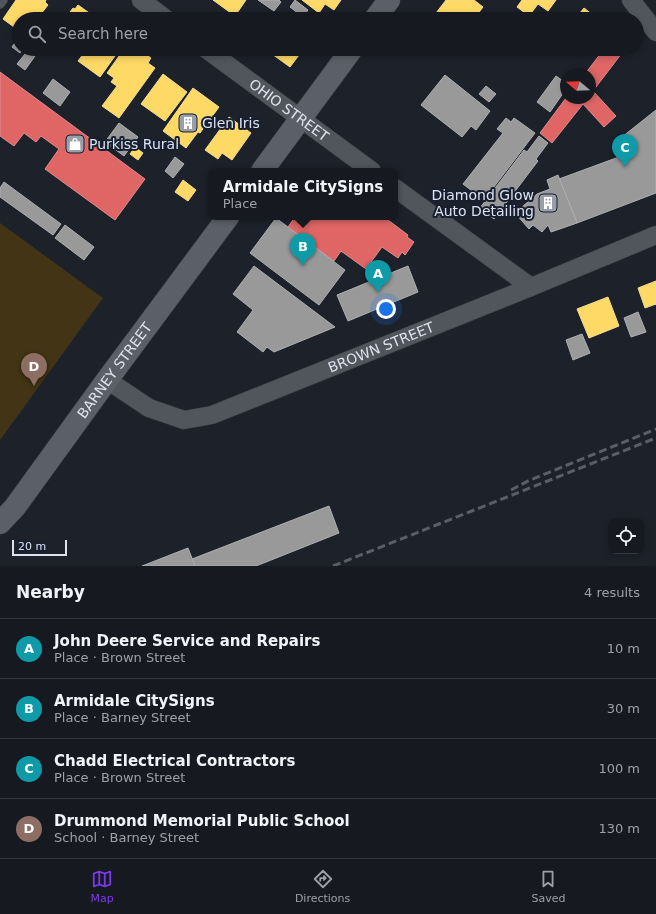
<!DOCTYPE html>
<meta charset="utf-8">
<style>
:root{--surface:#161920;--page:#1f2229;--text:#f1f3f6;--muted:#9ea0a5;--line:#35383e;--accent:#7c3aed}
body{margin:0;font-family:"DejaVu Sans",sans-serif;background:var(--page);color:var(--text)}
.controls{position:absolute;right:12px;bottom:12px;display:grid;overflow:hidden;border-radius:8px;box-shadow:0 2px 6px #0003}
.controls button{width:36px;height:36px;display:grid;place-items:center;padding:0;border:0;border-bottom:1px solid var(--line);background:var(--surface);color:var(--text);font:20px sans-serif}
.compass{position:absolute;left:560px;top:68px;width:36px;height:36px;border-radius:50%;background:var(--surface);box-shadow:0 2px 6px #0003;rotate:289deg}
.scale{position:absolute;left:12px;bottom:10px;width:55px;box-sizing:border-box;padding-left:4px;border:2px solid #dce2ee;border-top:0;font-size:11px;line-height:14px;white-space:nowrap;color:#dce2ee;-webkit-text-stroke:3px #171f30;paint-order:stroke}
.you{position:absolute;left:386px;top:309px;width:14px;height:14px;margin:-10px;border:3px solid #fff;border-radius:50%;background:#1a73e8;box-shadow:0 0 0 6px #1a73e833}
.badge{display:grid;place-items:center;width:26px;height:26px;border-radius:50%;background:var(--accent);color:#fff;font-size:13px;font-weight:700}
.pin{position:absolute;translate:-50% -33px;filter:drop-shadow(0 1px 2px #0008)}
.pin::after{content:'';position:absolute;top:21px;width:14px;height:12px;background:inherit;clip-path:polygon(0 0,100% 0,50% 100%)}
.popup{position:absolute;left:208px;top:168px;width:190px;height:52px;box-sizing:border-box;display:grid;place-content:center;border-radius:8px;background:var(--surface);filter:drop-shadow(0 1px 3px #0005);font-size:13px;white-space:nowrap;color:var(--muted)}
.popup b{font-size:15px;color:var(--text)}
.popup::after{content:'';position:absolute;left:50%;top:100%;margin-left:-8px;border:8px solid transparent;border-top-color:var(--surface)}
.list{margin:0;padding:0;list-style:none}
h2{display:flex;justify-content:space-between;align-items:center;height:52px;margin:0;padding:0 16px;font-size:17px}
h2 small{font-size:13px;font-weight:400;color:var(--muted)}
.list li{display:grid;grid-template-columns:26px 1fr auto;gap:12px;align-items:center;box-sizing:border-box;height:60px;padding:0 16px;border-top:1px solid var(--line)}
.list b{display:block;font-size:15px;white-space:nowrap}
.list p{margin:0;font-size:13px;white-space:nowrap;color:var(--muted)}
.list em{font-size:13px;font-style:normal;color:var(--muted)}
.icon{flex:none;width:22px;height:22px;fill:none;stroke:currentColor;stroke-width:2;stroke-linecap:round;stroke-linejoin:round}
.map{position:relative;flex:none;width:656px;height:566px;overflow:hidden}
.search{position:absolute;background:var(--surface);box-shadow:0 2px 6px #0003;left:12px;right:12px;top:12px;height:44px;display:flex;align-items:center;gap:10px;box-sizing:border-box;padding:0 14px;border-radius:22px;color:var(--muted);font-size:15px}
.sheet{height:292px;background:var(--surface)}
nav{display:flex;justify-content:space-around;align-items:center;box-sizing:border-box;height:56px;border-top:1px solid var(--line);background:var(--surface);font-size:11px;color:var(--muted)}
nav a{display:grid;justify-items:center;gap:2px}
nav .on{color:var(--accent)}
.map>svg:first-child{display:block}
.green{fill:#423415}
.homes{fill:#ffd966;stroke:#f4dc8f}
.shops{fill:#e06666;stroke:#df8b8f}
.industry{fill:#999;stroke:#adafb2}
.lines{fill:none;stroke-linecap:round;stroke-linejoin:round}
.lane-casing{stroke:#3b3e46;stroke-width:10}
.street-casing{stroke:#3b3e46;stroke-width:19}
.secondary-casing{stroke:#3b3e46;stroke-width:23}
.lane{stroke:#51555c;stroke-width:9}
.street{stroke:#51555c;stroke-width:18}
.secondary{stroke:#5b5f67;stroke-width:22}
.rail{stroke:#5b5e66;stroke-width:3;stroke-dasharray:8 4;stroke-linecap:butt}
.labels{text-anchor:middle;dominant-baseline:central;stroke-width:4;stroke-linejoin:round;paint-order:stroke}
.street-label{font-size:14px;fill:#dce2ee;stroke:#171f30}
.poi-label{font-size:14px;fill:#dce2ee;stroke:#171f30;text-anchor:start}
</style>
<div class="map">
<svg width="656" height="566" viewBox="0 0 656 566">
<rect width="100%" height="100%" fill="#1d212a"/>
<polygon class="green" points="0,223 103,298 0,440"/>
<g class="homes">
<polygon points="16,0 46,0 45,2 48,5 37,19 31,19 24,14 14,27 3,19"/>
<polygon points="213,0 246,0 235,16"/>
<polygon points="302,0 341,0 334,10 325,4 319,13"/>
<polygon points="446,0 474,0 483,7 474,19 435,19 433,17"/>
<polygon points="522,0 556,0 548,11 538,4 529,16 517,7"/>
<polygon points="78,5 95,17 93,19 65,19 73,8 75,9"/>
<polygon points="584,8 598,19 575,19"/>
<polygon points="87,49 120,49 100,77 78,61"/>
<polygon points="124,49 138,49 135,53 140,57 144,53 151,58 148,63 155,68 119,118 102,106 117,86 111,82 114,78 107,73"/>
<polygon points="265,49 299,49 302,51 290,67"/>
<polygon points="163,74 187,92 165,121 141,104"/>
<polygon points="193,88 219,107 200,133 198,132 186,148 163,131"/>
<polygon points="229,117 251,133 232,160 222,153 218,159 205,150"/>
<polygon points="135,147 143,153 138,160 130,154"/>
<polygon points="183,180 196,190 188,201 175,192"/>
<polygon points="656,281 656,305 656,304 645,308 638,288"/>
<polygon points="608,297 619,326 589,338 577,309"/>
</g>
<g class="shops">
<polygon points="604,49 625,49 593,91 616,116 604,127 583,104 552,143 540,133 566,98 590,98 590,74 585,74"/>
<polygon points="0,72 145,179 115,220 45,169 59,149 41,136 36,142 24,133 14,146 0,136"/>
<polygon points="295,217 384,217 408,235 407,237 414,242 405,255 402,252 398,258 382,247 366,269 341,251 334,261 288,227"/>
</g>
<g class="industry">
<polygon points="258,0 279,0 281,2 274,11"/>
<polygon points="295,0 308,10 303,17 290,7"/>
<polygon points="19,37 19,49 23,49 20,53 12,47"/>
<polygon points="29,49 40,49 25,70 17,64"/>
<polygon points="445,75 490,111 476,130 471,126 462,137 421,105"/>
<polygon points="556,76 566,83 566,89 550,112 537,102"/>
<polygon points="53,79 70,92 60,106 43,93"/>
<polygon points="486,86 496,94 489,102 479,94"/>
<polygon points="656,110 656,193 577,223 559,179 627,154 617,141"/>
<polygon points="506,118 511,122 514,118 535,133 484,200 463,184 503,133 497,129"/>
<polygon points="119,123 138,137 124,156 105,142"/>
<polygon points="539,136 548,143 536,159 538,161 494,219 480,208 524,150 527,152"/>
<polygon points="175,157 184,164 173,178 165,171"/>
<polygon points="558,175 577,223 551,232 548,225 542,232 533,225 529,229 515,213 537,194 550,189 547,180"/>
<polygon points="4,182 61,224 53,235 0,197 0,188"/>
<polygon points="276,218 345,270 319,305 250,253"/>
<polygon points="65,225 94,247 84,260 55,238"/>
<polygon points="254,266 335,327 274,352 267,347 263,352 237,332 253,310 233,294"/>
<polygon points="408,266 418,292 348,321 337,295"/>
<polygon points="638,312 646,332 631,337 624,318"/>
<polygon points="582,334 590,353 573,360 566,340"/>
<polygon points="329,506 339,533 256,566 195,566 192,559"/>
<polygon points="188,548 195,566 142,566"/>
</g>
<g class="lines">
<defs>
<polyline id="lane" points="0,4 3,0"/>
<g id="street">
<polyline points="141,0 166,19"/>
<polyline points="631,0 656,32"/>
<path id="s1" d="M206,49L372,171"/>
<polyline points="395,188 531,287"/>
<path id="s2" d="M107,380L149,408L184,420L212,415L531,287L656,235"/>
</g>
<g id="secondary">
<polyline points="375,19 389,0"/>
<polyline points="262,171 352,49"/>
<path id="s3" d="M0,523L15,507L107,380L228,217"/>
</g>
</defs>
<use href="#lane" class="lane-casing"/>
<use href="#street" class="street-casing"/>
<use href="#secondary" class="secondary-casing"/>
<use href="#lane" class="lane"/>
<use href="#street" class="street"/>
<use href="#secondary" class="secondary"/>
<g class="rail">
<polyline points="511,490 530,480 656,429"/>
<polyline points="333,566 656,438"/>
</g>
</g>
<defs>
<symbol id="building-square" viewBox="-11 -11 22 22"><rect x="-9" y="-9" width="18" height="18" rx="4" fill="#999ea9" stroke="#171f30"/><path d="M-4-6H4V6H1V3H-1V6H-4ZM-2.5-4.3h1.7v1.8h-1.7ZM.8-4.3h1.7v1.8H.8ZM-2.5-1h1.7V.8h-1.7ZM.8-1h1.7V.8H.8Z" fill="#fff"/></symbol>
<symbol id="shop-square" viewBox="-11 -11 22 22"><rect x="-9" y="-9" width="18" height="18" rx="4" fill="#999ea9" stroke="#171f30"/><path d="M-5-2.5h2.3a2.7 3.5 0 0 1 5.4 0H5L5.5 6h-11ZM-1.5-2.5h3a1.5 2.3 0 0 0-3 0Z" fill="#fff"/></symbol>
</defs>
<g fill-rule="evenodd">
<use href="#building-square" x="177" y="112" width="22" height="22"/>
<use href="#shop-square" x="64" y="133" width="22" height="22"/>
<use href="#building-square" x="537" y="192" width="22" height="22"/>
</g>
<g class="labels">
<g class="street-label">
<text stroke="none"><textPath href="#s1" startOffset="103">OHIO STREET</textPath></text>
<text stroke="none"><textPath href="#s2" startOffset="298">BROWN STREET</textPath></text>
<text stroke="none"><textPath href="#s3" startOffset="191">BARNEY STREET</textPath></text>
</g>
<g class="poi-label">
<text x="202" y="123">Glen Iris</text>
<text x="89" y="144">Purkiss Rural</text>
<text x="534" y="195" text-anchor="end">Diamond Glow<tspan x="534" dy="16">Auto Detailing</tspan></text>
</g>
</g>
</svg>
<div class="controls">
<button><svg class="icon" aria-label="locate" viewBox="0 0 24 24"><circle cx="12" cy="12" r="6"/><path d="M12 2v4M12 18v4M2 12h4M18 12h4"/></svg></button>
</div>
<svg class="compass" viewBox="-18 -18 36 36"><path d="M0-13l5 13h-10z" fill="#e53935"/><path d="M0 13l5-13h-10z" fill="#9ea0a5"/></svg>
<div class="scale">20 m</div>
<div class="you"></div>
<div class="pin badge" style="left:378px;top:293px;background:#0f9aa8">A</div>
<div class="pin badge" style="left:303px;top:266px;background:#0f9aa8">B</div>
<div class="popup"><b>Armidale CitySigns</b>Place</div>
<div class="pin badge" style="left:625px;top:167px;background:#0f9aa8">C</div>
<div class="pin badge" style="left:34px;top:386px;background:#8d6e63">D</div>
<div class="search"><svg class="icon" aria-label="search" viewBox="0 0 24 24"><circle cx="10" cy="10" r="6"/><path d="M15 15l6 6"/></svg>Search here</div>
</div>
<section class="sheet">
<h2>Nearby<small>4 results</small></h2>
<ul class="list">
<li><span class="badge" style="background:#0f9aa8">A</span><div><b>John Deere Service and Repairs</b><p>Place · Brown Street</p></div><em>10 m</em></li>
<li><span class="badge" style="background:#0f9aa8">B</span><div><b>Armidale CitySigns</b><p>Place · Barney Street</p></div><em>30 m</em></li>
<li><span class="badge" style="background:#0f9aa8">C</span><div><b>Chadd Electrical Contractors</b><p>Place · Brown Street</p></div><em>100 m</em></li>
<li><span class="badge" style="background:#8d6e63">D</span><div><b>Drummond Memorial Public School</b><p>School · Barney Street</p></div><em>130 m</em></li>
</ul>
</section>
<nav>
<a class="on"><svg class="icon" aria-label="map" viewBox="0 0 24 24"><path d="M3 6l6-2 6 2 6-2v14l-6 2-6-2-6 2zM9 4v14M15 6v14"/></svg>Map</a>
<a><svg class="icon" aria-label="directions" viewBox="0 0 24 24"><path d="M12 3l9 9-9 9-9-9zM9 14v-3h6M13 9l2 2-2 2"/></svg>Directions</a>
<a><svg class="icon" aria-label="saved" viewBox="0 0 24 24"><path d="M7 4h10v16l-5-4-5 4z"/></svg>Saved</a>
</nav>
